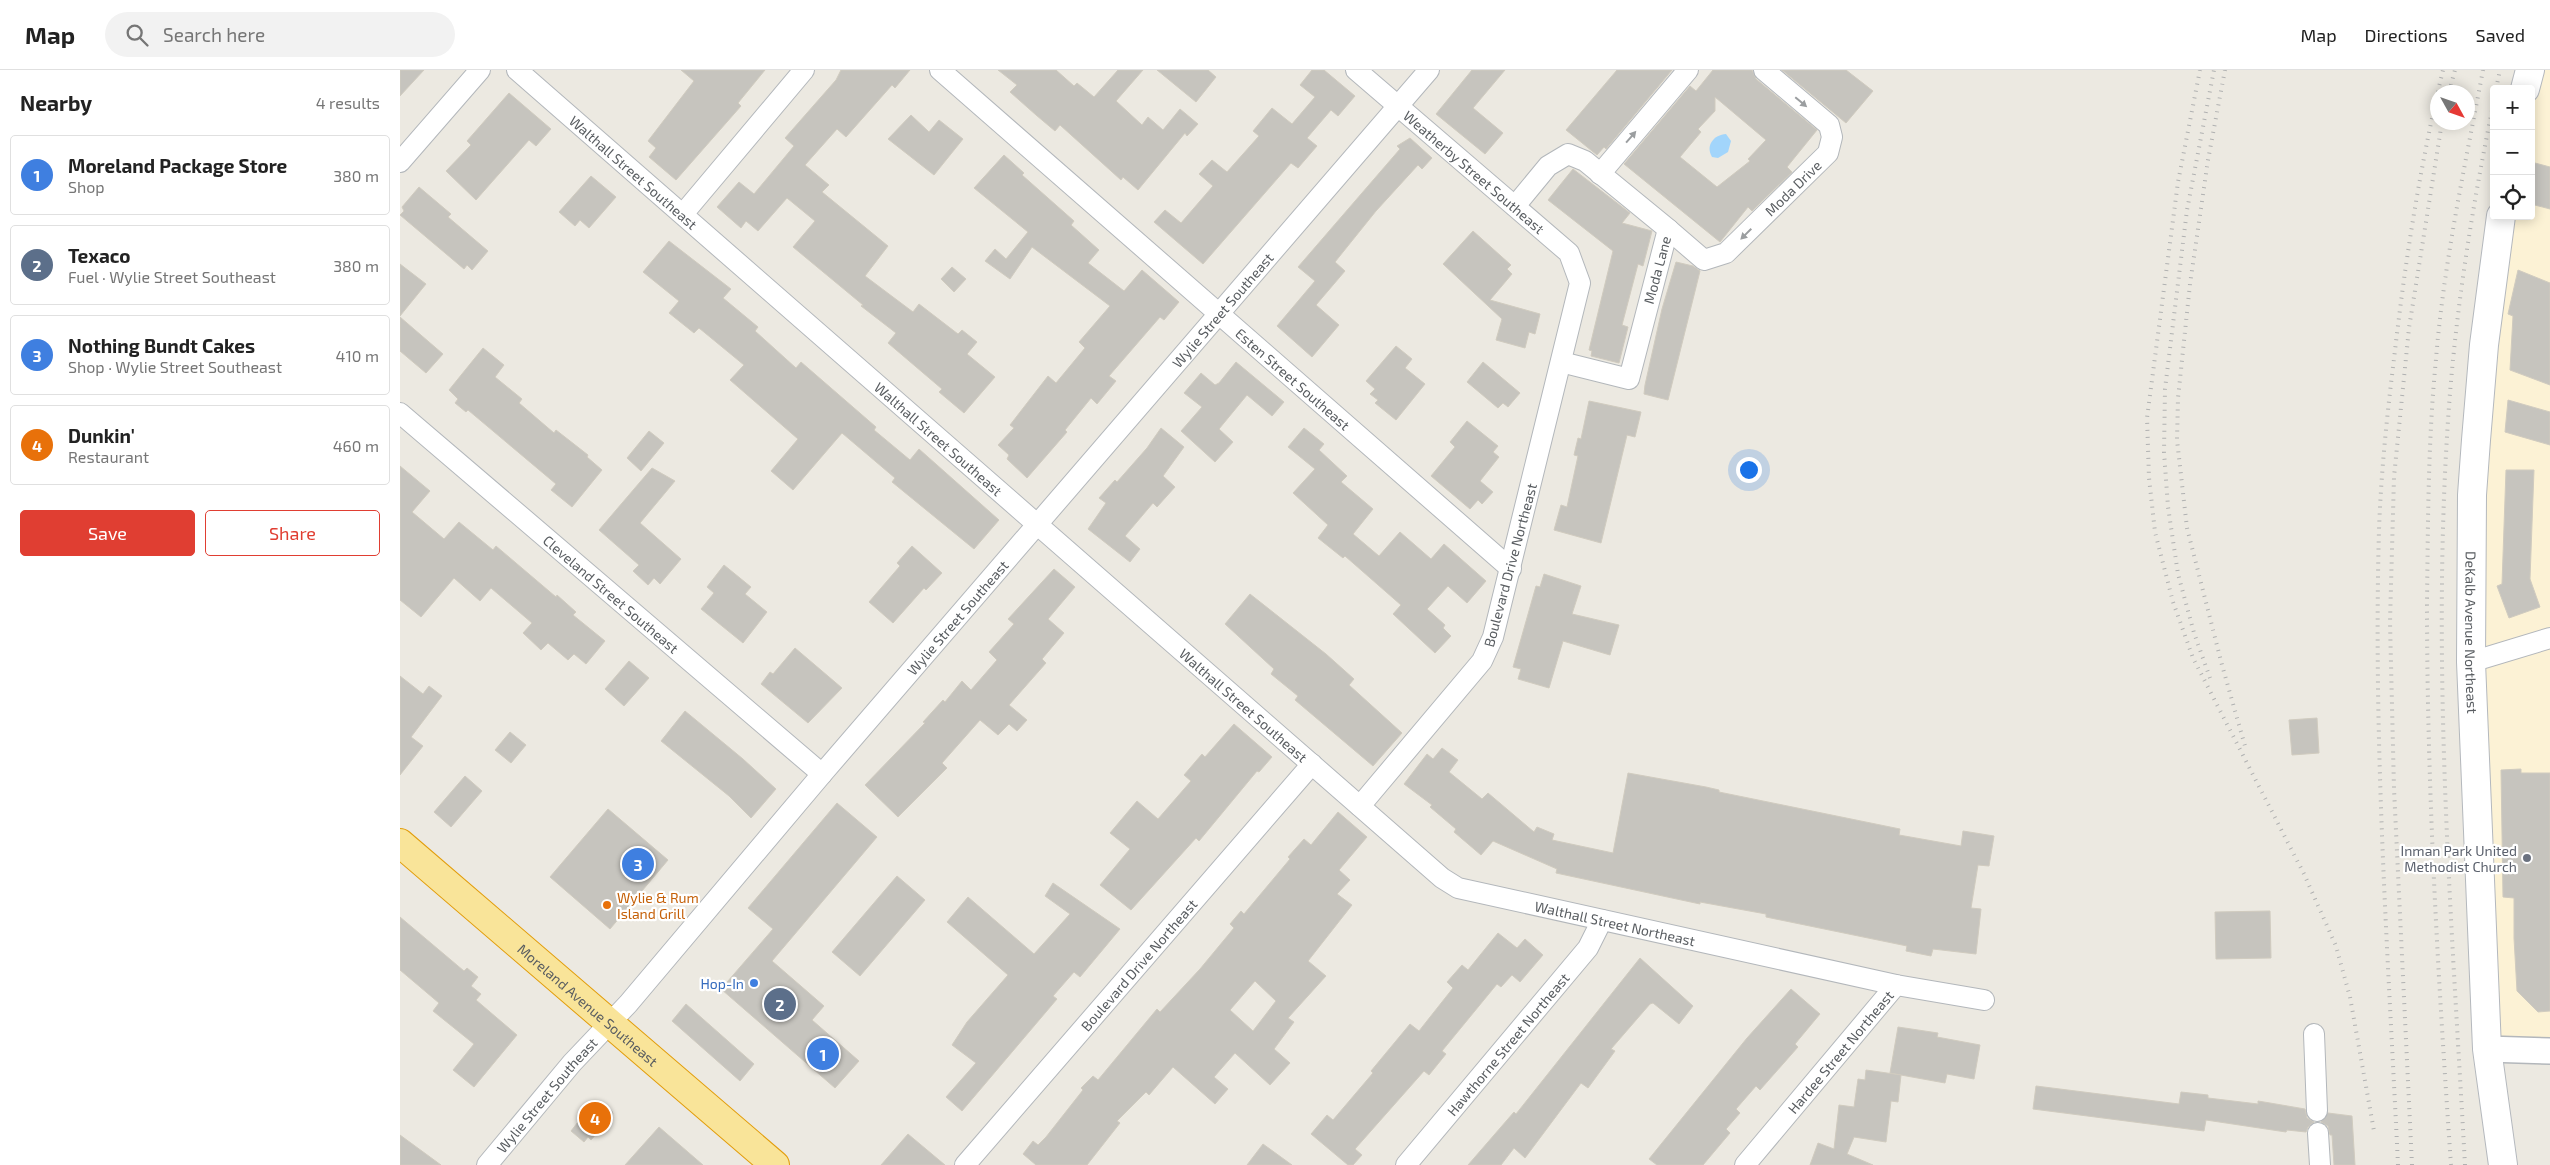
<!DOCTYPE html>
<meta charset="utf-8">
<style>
:root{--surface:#fff;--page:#f2f2f2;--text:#222;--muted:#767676;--line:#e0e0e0;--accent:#e03e32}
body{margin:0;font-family:"Exo 2",sans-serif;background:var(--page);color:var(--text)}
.controls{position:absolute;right:15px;top:15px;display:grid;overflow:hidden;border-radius:5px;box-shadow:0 2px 12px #0003}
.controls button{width:45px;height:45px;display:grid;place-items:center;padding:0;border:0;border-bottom:1px solid var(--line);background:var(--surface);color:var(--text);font:25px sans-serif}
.compass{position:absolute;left:2030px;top:15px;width:45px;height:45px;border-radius:50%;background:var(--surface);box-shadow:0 2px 12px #0003;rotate:130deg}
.you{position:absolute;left:1348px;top:399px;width:18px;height:18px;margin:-12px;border:4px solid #fff;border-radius:50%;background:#1a73e8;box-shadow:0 0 0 8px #1a73e833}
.badge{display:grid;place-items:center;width:32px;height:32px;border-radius:50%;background:var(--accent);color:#fff;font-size:16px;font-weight:700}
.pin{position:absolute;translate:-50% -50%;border:2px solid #fff;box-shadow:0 1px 5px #0006}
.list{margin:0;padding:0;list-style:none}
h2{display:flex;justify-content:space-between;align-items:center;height:65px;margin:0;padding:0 20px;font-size:21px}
h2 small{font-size:16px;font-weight:400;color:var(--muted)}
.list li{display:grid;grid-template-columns:32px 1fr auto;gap:15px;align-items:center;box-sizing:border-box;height:80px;margin:0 10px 10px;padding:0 10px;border:1px solid var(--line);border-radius:5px}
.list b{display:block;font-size:19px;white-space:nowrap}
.list p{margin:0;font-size:16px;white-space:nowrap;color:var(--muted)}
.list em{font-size:16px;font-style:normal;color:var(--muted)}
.actions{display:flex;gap:10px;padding:15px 20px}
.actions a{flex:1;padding:11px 0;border:1px solid var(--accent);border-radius:5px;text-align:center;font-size:18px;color:var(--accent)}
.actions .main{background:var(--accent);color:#fff}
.icon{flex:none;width:28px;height:28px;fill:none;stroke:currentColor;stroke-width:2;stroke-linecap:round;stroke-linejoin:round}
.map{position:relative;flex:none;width:2150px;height:1095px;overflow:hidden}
header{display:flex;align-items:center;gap:30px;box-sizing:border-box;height:70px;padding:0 25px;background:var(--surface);border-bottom:1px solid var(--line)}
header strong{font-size:24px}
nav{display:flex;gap:28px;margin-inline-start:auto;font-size:18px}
.search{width:350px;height:45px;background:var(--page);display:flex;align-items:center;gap:12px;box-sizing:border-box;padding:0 18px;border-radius:28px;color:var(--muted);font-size:19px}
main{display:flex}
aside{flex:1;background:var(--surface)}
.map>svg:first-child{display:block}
.commercial{fill:#fcf2d5}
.water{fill:#a2d5fb}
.building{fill:#c6c4be;stroke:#d0cbbf;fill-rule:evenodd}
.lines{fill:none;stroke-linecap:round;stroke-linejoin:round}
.minor-casing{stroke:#b3b7bb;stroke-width:22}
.tertiary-casing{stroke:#b3b7bb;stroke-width:28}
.secondary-casing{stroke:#b4b8bd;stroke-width:30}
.trunk-casing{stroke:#e29d0b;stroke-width:30}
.minor{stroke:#fff;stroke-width:20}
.tertiary{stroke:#fff;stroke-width:25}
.secondary{stroke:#fff;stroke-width:28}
.trunk{stroke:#f9e499;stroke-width:28}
.rail{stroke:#b0b1b1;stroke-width:4;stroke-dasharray:1 6;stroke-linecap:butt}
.oneway{fill:#9b9ea0}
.worship-dot{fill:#6b7280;stroke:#fff;stroke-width:2}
.food-dot{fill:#e8710a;stroke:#fff;stroke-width:2}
.shop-dot{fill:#3f7fe0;stroke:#fff;stroke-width:2}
.labels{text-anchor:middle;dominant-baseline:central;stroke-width:4.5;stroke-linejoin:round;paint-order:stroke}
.street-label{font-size:14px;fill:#595d61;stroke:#fff}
.worship-label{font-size:14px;fill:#5b616d;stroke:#fff;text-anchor:end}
.food-label{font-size:14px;fill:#c56008;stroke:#fff;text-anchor:start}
.shop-label{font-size:14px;fill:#366cbe;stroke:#fff;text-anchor:end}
</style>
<header>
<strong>Map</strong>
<div class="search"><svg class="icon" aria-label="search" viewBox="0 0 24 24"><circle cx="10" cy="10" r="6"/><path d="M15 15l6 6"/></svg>Search here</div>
<nav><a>Map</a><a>Directions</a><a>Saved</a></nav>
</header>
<main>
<aside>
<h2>Nearby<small>4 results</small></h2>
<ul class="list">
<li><span class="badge" style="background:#3f7fe0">1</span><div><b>Moreland Package Store</b><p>Shop</p></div><em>380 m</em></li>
<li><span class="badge" style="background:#5c6f8a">2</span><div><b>Texaco</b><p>Fuel · Wylie Street Southeast</p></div><em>380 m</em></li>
<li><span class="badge" style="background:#3f7fe0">3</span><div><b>Nothing Bundt Cakes</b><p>Shop · Wylie Street Southeast</p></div><em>410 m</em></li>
<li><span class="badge" style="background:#e8710a">4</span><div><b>Dunkin'</b><p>Restaurant</p></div><em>460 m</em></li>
</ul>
<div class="actions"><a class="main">Save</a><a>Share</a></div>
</aside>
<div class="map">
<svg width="2150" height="1095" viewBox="0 0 2150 1095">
<rect width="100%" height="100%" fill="#ece9e1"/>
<polygon class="commercial" points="2125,0 2150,0 2150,975 2087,974 2069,606 2099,146 2131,146 2131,19"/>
<path class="water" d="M1326,64L1331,71L1328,82L1318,88L1312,87C1305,75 1314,65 1326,64Z"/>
<g class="building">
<polygon points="0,0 24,0 0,26"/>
<polygon points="281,0 365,0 338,33 341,36 276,110 249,87 256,78 248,71 294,11"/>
<polygon points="441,0 510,0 495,18 492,15 446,67 437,59 405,95 429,115 422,122 488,176 465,206 513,242 519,234 558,264 562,260 577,272 567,284 595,307 564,343 539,322 542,319 488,273 496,263 461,236 463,235 393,177 415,151 387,128 358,161 346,151 341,158 317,137 339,112 354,124 394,76 385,68 436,10"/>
<polygon points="598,0 656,0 674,16 677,13 694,27 718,0 743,0 716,31 742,55 748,47 763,60 780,39 798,54 787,66 785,63 738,120 723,107 721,110 660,55 655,61 636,45 610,22 617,15"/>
<polygon points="757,0 808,0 816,7 796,32"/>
<polygon points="912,0 924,0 955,26 938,46 931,40 907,68 917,76 898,98 891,93 803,194 754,152 765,140 781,153 813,116 799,104 812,90 827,102 859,66 853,61 872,38 892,54 915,27 900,15"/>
<polygon points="1072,0 1105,0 1073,38 1103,63 1085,84 1036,44"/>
<polygon points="1217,0 1272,0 1206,79 1204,77 1197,85 1166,60"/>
<path d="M1313,0H1352L1356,9L1417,60L1387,97L1392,102L1352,141L1348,137L1320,172L1224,94L1290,16L1296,21ZM1315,27L1366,70L1348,89L1350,91L1317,117L1280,87L1301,62L1298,59L1315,41Z"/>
<polygon points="1382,0 1446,0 1473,21 1446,53"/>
<polygon points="109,23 151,59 136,76 129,70 76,130 46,101 71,75 67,71"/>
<polygon points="511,45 529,62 539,50 563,69 534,105 488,69"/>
<polygon points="1010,68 1032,88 1022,99 1018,95 976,141 935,192 945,201 916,235 939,255 912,287 877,256 915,211 898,197 1000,79 997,76"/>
<polygon points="604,85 624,103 622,105 674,151 671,155 699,180 688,193 724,221 742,200 779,232 764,250 760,247 709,306 716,311 697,334 691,328 665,360 667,362 627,408 607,389 609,385 598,375 614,358 610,355 648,306 656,313 685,278 679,272 710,236 632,177 610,209 585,191 595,179 606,189 628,162 574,118"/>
<polygon points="2135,93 2150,97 2150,139 2131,134 2131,110"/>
<polygon points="1173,99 1230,143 1222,153 1252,161 1243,196 1238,194 1222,255 1228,257 1219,293 1191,286 1192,281 1189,280 1213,181 1148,130"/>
<polygon points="191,106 216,127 189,158 180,150 175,156 159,142"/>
<polygon points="19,117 51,144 48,147 88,181 72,200 67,195 64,199 0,145 4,141 2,137"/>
<polygon points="1073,161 1111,195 1107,199 1112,204 1090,230 1140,244 1135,264 1129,262 1125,278 1096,270 1102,249 1043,194"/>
<polygon points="269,171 331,219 323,228 358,257 355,261 396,298 401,292 476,357 474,360 510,390 519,379 599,450 574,479 492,412 495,408 442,363 393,420 371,401 398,369 330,310 344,295 299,258 294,263 269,243 279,231 243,202"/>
<polygon points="1276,192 1293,196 1300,201 1268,330 1244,324 1245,315 1262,239"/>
<polygon points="0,194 26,214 0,246"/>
<polygon points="552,197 566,209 554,222 541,209"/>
<polygon points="2118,200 2150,213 2150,315 2110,300 2113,246 2108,244"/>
<polygon points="0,247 43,284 26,303 0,281"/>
<polygon points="996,276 1012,289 1005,298 1025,314 996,350 975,333 978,330 970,324 975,319 966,311"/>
<polygon points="83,278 104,295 95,307 122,329 119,333 154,363 156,360 188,385 187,387 202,400 172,437 151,420 156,414 68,340 66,342 55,333 58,329 49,320"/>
<polygon points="836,292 884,332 872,346 847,325 819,359 833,372 815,392 781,361 802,337 784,323 801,303 815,315 819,313"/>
<polygon points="1083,292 1120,323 1108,337 1103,333 1098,338 1067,312"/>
<polygon points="2108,330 2150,342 2150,375 2105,362"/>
<polygon points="1189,331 1241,342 1235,367 1227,365 1201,473 1154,460 1161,435 1167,437 1178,386 1174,385 1178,368 1181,369"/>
<polygon points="1067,351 1098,376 1093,382 1099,387 1080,411 1093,422 1082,434 1078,430 1070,439 1031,406 1055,377 1050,372"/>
<polygon points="761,358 784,377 763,406 775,417 757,437 753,433 725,466 740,479 730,492 688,459 706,433 699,428 715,410 717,412 747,378"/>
<polygon points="904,358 924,374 919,380 947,406 941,412 973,439 953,464 979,486 1000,462 1031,489 1044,474 1086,511 1067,533 1048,516 1027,539 1045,555 1043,558 1051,566 1035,583 993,544 1001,535 945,486 943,488 918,468 928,455 893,423 915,399 888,377"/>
<polygon points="249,361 264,373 241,401 227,388"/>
<polygon points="0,396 30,421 12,442 44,469 59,452 93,480 96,476 156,527 157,525 176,542 173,545 205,571 186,594 174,584 168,590 148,573 141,580 123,563 132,553 91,518 80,531 54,508 21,547 0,530"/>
<polygon points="252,398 275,411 240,453 281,489 260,514 254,508 248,515 233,501 239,495 199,460"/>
<polygon points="2106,400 2134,400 2130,509 2140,537 2109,548 2097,516 2102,514"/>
<polygon points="512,476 542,503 526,520 524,518 493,553 469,532 500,496 497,493"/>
<polygon points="324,495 351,517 345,524 367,542 343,573 301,539 314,523 307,517"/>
<polygon points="654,499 675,517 648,549 664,563 642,589 646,593 609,635 627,650 617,661 609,654 598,665 580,650 542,693 547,698 498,747 465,715 525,653 523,652 543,630 545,632 562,611 571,620 597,590 589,582 614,554 608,549"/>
<polygon points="1144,504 1181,516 1172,544 1219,555 1210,585 1163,571 1149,618 1118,609 1121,599 1113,597 1136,516 1140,517"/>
<polygon points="850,524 926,584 954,609 949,615 1002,663 973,696 895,630 898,626 871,604 874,599 825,554"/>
<polygon points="395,578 442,618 408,653 361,614 370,602 373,604"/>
<polygon points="229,591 249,608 224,636 205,619"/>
<polygon points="0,606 23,624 29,616 42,626 11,667 23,676 0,705"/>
<polygon points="285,641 343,689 376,719 351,748 329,726 261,671"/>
<polygon points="1917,648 1919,683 1892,685 1889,650"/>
<polygon points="834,654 872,687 859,702 857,701 799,771 796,768 731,840 700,815 730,779 710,763 737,731 758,749 791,711 784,705 802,684 805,687"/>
<polygon points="110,662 126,675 111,693 95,680"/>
<polygon points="1042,678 1058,690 1049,702 1082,729 1088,723 1134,762 1137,757 1154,764 1152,770 1213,783 1228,703 1306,717 1319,720 1319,722 1500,759 1499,765 1561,776 1563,761 1594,766 1589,796 1578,795 1571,838 1581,839 1576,884 1533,879 1531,886 1506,881 1507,876 1366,847 1366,844 1300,832 1300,834 1156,803 1157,799 1093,771 1081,785 1054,762 1056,759 1030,737 1032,735 1004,714 1027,684 1033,689"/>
<polygon points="2121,699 2121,703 2150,703 2150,941 2138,942 2117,921 2114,868 2114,828 2103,827 2101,700"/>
<polygon points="65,706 82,721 51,757 34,742"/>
<polygon points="437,733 477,767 372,891 424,936 412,950 459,991 435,1018 321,919 373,859 348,838"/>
<polygon points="208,739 268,790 210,859 150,807"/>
<path d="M938,742L967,767L939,800L950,810L937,824L952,835L908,891L926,906L888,948L894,952L874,979L890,993L870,1015L835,983L814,1007L828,1019L815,1034L773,997L749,1025L746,1022L717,1051L720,1053L687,1095H636L623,1084L633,1071L638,1075L646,1067L683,1020L681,1018L693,1006L698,1010L757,939L760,942L800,899L834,858L830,854L841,841L844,844L890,789L888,787L904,769L911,775ZM855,911L876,931L853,961L830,940Z"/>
<polygon points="497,806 525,830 460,906 432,882"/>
<polygon points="653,813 720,859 680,907 674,902 653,926 657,929 562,1041 546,1027 576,993 552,975 567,952 608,905 547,852 568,827 634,884 670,844 645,826"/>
<polygon points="1870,841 1871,888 1816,889 1815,842"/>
<polygon points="0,847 64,901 67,898 78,907 71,916 81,924 76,930 117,965 74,1017 53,1000 74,974 33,941 39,933 0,900"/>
<polygon points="1098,863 1117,878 1125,869 1143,885 1120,912 1112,905 1101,917 1097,914 1042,981 1046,984 1029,1005 1024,1001 955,1079 962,1085 953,1095 948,1095 911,1064 927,1045 933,1050 973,1003 971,1001 1010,954 1019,961 1053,918 1047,912 1062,895 1068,900"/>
<polygon points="1240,888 1293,936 1279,954 1253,933 1250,934 1211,979 1215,981 1188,1018 1181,1013 1125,1088 1114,1078 1101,1095 1068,1095 1114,1042 1116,1044"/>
<polygon points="1391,919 1420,944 1395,974 1398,977 1360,1020 1356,1016 1336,1039 1340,1043 1326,1059 1330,1063 1303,1095 1257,1095 1249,1089 1347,968"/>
<polygon points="286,934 354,994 340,1011 272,951"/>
<polygon points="1498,957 1538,963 1537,967 1580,975 1574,1009 1547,1004 1545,1013 1490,1003"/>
<polygon points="1466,1000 1501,1005 1498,1032 1491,1031 1486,1072 1454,1067 1447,1084 1473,1095 1410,1095 1418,1073 1434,1079 1439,1035 1454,1037 1458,1009 1465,1010"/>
<polygon points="1636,1016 1779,1034 1781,1022 1808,1025 1808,1028 1858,1034 1858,1031 1870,1033 1905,1039 1907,1048 1914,1052 1908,1057 1906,1062 1887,1060 1886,1062 1806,1050 1804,1061 1633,1039"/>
<polygon points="200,1031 212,1041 213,1044 191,1070 188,1067 184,1072 171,1061 188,1039 191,1042"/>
<polygon points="1928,1043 1952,1046 1955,1095 1934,1095 1932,1065 1930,1065 1928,1056 1921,1052"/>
<polygon points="259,1057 303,1095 225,1095"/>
<polygon points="508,1064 545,1095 481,1095"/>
<polygon points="0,1065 41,1095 0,1095"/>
<polygon points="863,1074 892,1095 847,1095"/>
</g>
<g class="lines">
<defs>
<g id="minor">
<path id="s1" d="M117,0L1042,808L1058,818L1496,915L1584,930"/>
<path id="s2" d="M540,0L1111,499"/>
<path id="s3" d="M956,0L1169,183L1180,213L1093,567L1082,591L960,736"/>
<polyline points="0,92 80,0"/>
<polyline points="1200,104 1288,0"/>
<polyline points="1115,136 1148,96 1168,84 1185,91 1268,159 1229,309 1161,292"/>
<polyline points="283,144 404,0"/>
<path id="s4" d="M1268,159L1304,190L1326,183L1428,83L1432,67L1429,55L1364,0"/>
<path id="s5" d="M0,343L422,704"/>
<polyline points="2071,592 2150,568"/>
<polyline points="1914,964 1917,1041"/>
<polyline points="1918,1063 1920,1095"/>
<path id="s6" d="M87,1095L172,993L228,934L422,704L1029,0"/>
<path id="s7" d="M565,1095L912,694"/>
<path id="s8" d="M1006,1095L1188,878L1202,850"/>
<path id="s9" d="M1345,1095L1496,915"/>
</g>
<polyline id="tertiary" points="2087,979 2150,981"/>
<g id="secondary">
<polyline points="2125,19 2130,0"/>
<path id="s10" d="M2101,146L2084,275L2076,370L2072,425L2071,592L2087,979L2103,1095"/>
</g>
<g id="trunk">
<path id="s11" d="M0,773L375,1095"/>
</g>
</defs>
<use href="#minor" class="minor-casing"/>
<use href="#tertiary" class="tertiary-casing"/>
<use href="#secondary" class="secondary-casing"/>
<use href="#trunk" class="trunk-casing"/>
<use href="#minor" class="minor"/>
<use href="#tertiary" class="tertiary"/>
<use href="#secondary" class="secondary"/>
<use href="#trunk" class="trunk"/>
<g class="rail">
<polyline points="1800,0 1778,112 1747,348 1749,408 1755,462 1773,532 1793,588 1904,804 1936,876 1950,927 1974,1061"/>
<polyline points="1825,0 1808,90 1790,214 1778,328 1777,370 1787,458 1822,595 1845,676"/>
<polyline points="2096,19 2100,0"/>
<polyline points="2049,22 2055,0"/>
<polyline points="1810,608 1794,563 1778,504 1768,437 1764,382 1765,319 1787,140 1814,0"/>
<path d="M1998,1095C1988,883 1973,672 1979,460C1981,403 1987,345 1994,289C2005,192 2020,95 2043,0"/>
<polyline points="2012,1095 1994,719 1990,552 1994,407 2009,258 2042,52"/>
<path d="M2051,1095C2038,907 2027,720 2027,532C2028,451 2028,370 2036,289C2044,191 2065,96 2083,0"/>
<path d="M2065,1095C2051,839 2030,579 2050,323C2058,225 2074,127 2094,31"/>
</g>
</g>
<defs><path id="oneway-solid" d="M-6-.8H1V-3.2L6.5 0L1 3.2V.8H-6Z" transform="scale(1.25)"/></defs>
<g class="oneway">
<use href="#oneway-solid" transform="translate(1401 32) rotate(40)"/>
<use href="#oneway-solid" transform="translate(1231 67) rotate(-49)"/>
<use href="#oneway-solid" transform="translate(1346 164) rotate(135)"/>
</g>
<circle class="worship-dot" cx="2127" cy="788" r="5"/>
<circle class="food-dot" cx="207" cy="835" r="5"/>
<circle class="shop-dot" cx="354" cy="913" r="5"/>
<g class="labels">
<g class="street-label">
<text stroke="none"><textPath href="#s1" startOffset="155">Walthall Street Southeast</textPath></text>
<text stroke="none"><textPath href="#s3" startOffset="156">Weatherby Street Southeast</textPath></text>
<text stroke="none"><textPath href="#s4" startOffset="164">Moda Drive</textPath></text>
<text transform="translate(1257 200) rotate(-75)">Moda Lane</text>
<text stroke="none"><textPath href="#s6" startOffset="1128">Wylie Street Southeast</textPath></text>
<text stroke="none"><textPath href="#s2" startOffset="469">Esten Street Southeast</textPath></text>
<text stroke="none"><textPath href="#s1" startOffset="560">Walthall Street Southeast</textPath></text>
<text transform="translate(1110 495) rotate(-75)">Boulevard Drive Northeast</text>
<text stroke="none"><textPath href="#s5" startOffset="278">Cleveland Street Southeast</textPath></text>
<text stroke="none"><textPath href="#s6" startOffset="722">Wylie Street Southeast</textPath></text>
<text stroke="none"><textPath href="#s10" startOffset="418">DeKalb Avenue Northeast</textPath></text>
<text stroke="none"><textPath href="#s1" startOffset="965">Walthall Street Southeast</textPath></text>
<text stroke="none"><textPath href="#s1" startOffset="1408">Walthall Street Northeast</textPath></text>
<text stroke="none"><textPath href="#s7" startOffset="265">Boulevard Drive Northeast</textPath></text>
<text stroke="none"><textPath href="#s11" startOffset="248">Moreland Avenue Southeast</textPath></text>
<text stroke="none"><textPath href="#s8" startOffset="158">Hawthorne Street Northeast</textPath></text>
<text stroke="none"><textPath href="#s9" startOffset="148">Hardee Street Northeast</textPath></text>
<text stroke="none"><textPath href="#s6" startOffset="92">Wylie Street Southeast</textPath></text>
</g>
<g class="worship-label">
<text x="2117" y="780">Inman Park United<tspan x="2117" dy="16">Methodist Church</tspan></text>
</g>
<g class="food-label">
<text x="217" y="827">Wylie &amp; Rum<tspan x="217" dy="16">Island Grill</tspan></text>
</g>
<g class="shop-label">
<text x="344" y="913">Hop-In</text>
</g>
</g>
</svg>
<div class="controls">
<button>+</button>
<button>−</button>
<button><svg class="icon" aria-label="locate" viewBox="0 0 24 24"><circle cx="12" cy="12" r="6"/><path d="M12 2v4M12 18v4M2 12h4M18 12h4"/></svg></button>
</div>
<svg class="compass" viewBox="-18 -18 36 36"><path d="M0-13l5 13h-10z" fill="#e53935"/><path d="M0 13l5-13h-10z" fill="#767676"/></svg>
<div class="you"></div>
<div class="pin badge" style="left:423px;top:984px;background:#3f7fe0">1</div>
<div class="pin badge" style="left:380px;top:934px;background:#5c6f8a">2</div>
<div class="pin badge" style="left:238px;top:794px;background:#3f7fe0">3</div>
<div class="pin badge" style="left:195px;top:1048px;background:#e8710a">4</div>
</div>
</main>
